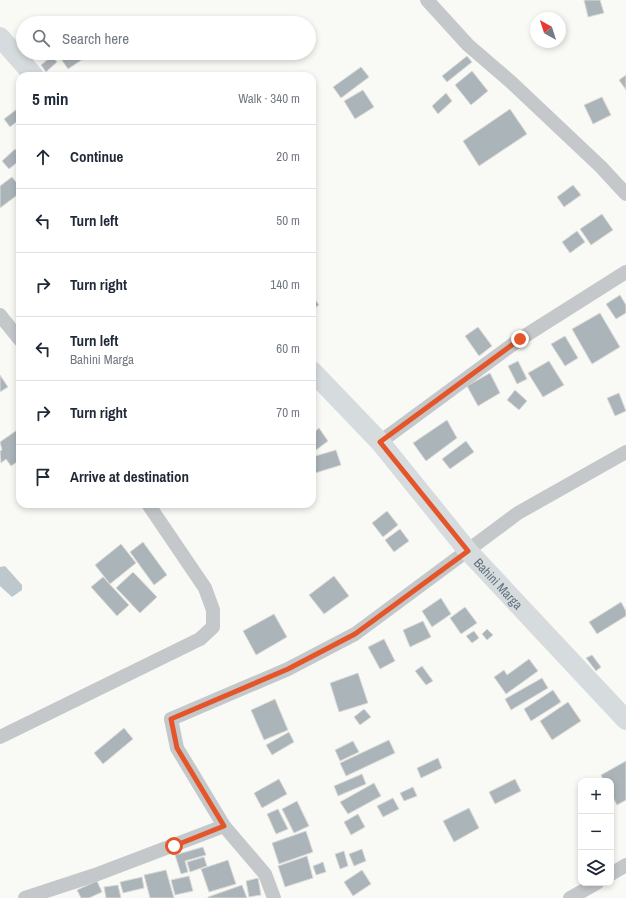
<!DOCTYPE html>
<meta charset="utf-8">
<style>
:root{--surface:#fff;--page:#f2f2f3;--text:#1f2937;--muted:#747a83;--line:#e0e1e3}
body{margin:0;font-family:"Archivo Narrow",sans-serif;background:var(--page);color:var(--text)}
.controls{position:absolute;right:12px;bottom:12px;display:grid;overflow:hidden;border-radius:8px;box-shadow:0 2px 6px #0003}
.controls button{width:36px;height:36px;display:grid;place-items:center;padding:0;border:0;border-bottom:1px solid var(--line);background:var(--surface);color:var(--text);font:20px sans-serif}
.compass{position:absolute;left:530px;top:12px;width:36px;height:36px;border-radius:50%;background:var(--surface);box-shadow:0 2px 6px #0003;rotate:321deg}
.stop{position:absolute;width:12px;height:12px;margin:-9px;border:3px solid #e4562a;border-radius:50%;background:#fff}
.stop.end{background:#e4562a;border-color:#fff;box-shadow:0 1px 4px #0008}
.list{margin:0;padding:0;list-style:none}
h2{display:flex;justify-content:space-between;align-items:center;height:52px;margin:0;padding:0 16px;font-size:17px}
h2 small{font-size:13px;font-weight:400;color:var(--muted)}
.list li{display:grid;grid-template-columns:26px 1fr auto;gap:12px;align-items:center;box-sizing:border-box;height:64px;padding:0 16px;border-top:1px solid var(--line)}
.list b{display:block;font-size:15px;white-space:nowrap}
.list p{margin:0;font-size:13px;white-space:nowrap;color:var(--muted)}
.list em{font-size:13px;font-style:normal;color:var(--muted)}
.icon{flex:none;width:22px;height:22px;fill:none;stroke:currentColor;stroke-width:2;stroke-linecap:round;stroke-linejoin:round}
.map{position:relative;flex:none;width:626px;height:898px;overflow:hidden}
.search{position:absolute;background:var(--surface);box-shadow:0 2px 6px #0003;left:16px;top:16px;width:300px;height:44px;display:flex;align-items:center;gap:10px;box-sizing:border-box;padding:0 14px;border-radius:22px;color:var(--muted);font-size:15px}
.panel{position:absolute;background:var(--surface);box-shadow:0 2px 6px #0003;left:16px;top:72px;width:300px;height:436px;border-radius:12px}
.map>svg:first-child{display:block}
.water{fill:#bcc8cc}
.building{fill:#abb4b9;stroke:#dbdbd8}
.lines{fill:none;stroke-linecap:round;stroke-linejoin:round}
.street{stroke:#c4c8cb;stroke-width:14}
.secondary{stroke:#d6dbde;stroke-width:20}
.route{stroke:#e4562a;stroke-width:5}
.labels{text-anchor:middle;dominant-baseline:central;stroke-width:4;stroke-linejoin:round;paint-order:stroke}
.street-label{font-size:13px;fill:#647481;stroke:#fff}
</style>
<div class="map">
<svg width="626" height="898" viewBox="0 0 626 898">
<rect width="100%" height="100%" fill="#f9f9f6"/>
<polygon class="water" points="5,566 22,585 22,590 12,597 0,586 0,567"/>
<g class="building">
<polygon points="584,0 600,0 604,13 588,17"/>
<polygon points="57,53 92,53 68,69"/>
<polygon points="52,56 57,62 46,72 41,65"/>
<polygon points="467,56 472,62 447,82 442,76"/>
<polygon points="361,67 369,77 341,98 333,87"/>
<polygon points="472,71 488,91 471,105 455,85"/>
<polygon points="626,75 626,90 619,80"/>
<polygon points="363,90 374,107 355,119 344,101"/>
<polygon points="446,93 452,101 438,114 432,106"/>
<polygon points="602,97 611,115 593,124 584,105"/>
<polygon points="17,109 20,114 20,119 10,127 4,119"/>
<polygon points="510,109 527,134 479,166 463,141"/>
<polygon points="15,149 20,155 20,160 9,169 2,161"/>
<polygon points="12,177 20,187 20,193 0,208 0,186"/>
<polygon points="573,185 581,195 564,207 557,197"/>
<polygon points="602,214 613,230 591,245 580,229"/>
<polygon points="577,231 585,242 570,253 562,242"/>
<polygon points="312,295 319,305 312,310"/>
<polygon points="620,295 626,305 626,313 616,319 606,304"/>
<polygon points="600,313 620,347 592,364 572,329"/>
<polygon points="478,327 492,346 479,356 465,336"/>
<polygon points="565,336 578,358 565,366 551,344"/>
<polygon points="518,361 527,379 517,384 508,366"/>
<polygon points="549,361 564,385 543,397 528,373"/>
<polygon points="490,373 500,393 478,406 467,386"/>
<polygon points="0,375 8,387 0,392"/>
<polygon points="515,390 527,401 519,410 507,400"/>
<polygon points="619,393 626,411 615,416 607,398"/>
<polygon points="447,420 457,438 426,461 413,443"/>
<polygon points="20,428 20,460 11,466 6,459 1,463 0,451 2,450 0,442"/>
<polygon points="319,428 328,441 312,453 312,434"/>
<polygon points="466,441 474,452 450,469 442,459"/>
<polygon points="336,450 341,465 312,474 312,457"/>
<polygon points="387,511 398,525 383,537 372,523"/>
<polygon points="400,529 409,541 394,552 385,540"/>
<polygon points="143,542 167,575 154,585 130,552"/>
<polygon points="121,544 136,563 110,584 95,565"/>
<polygon points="133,572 157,597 140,613 116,588"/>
<polygon points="334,576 349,596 324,614 309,595"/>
<polygon points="103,577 129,605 117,616 91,587"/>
<polygon points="441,598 451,614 432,627 422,611"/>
<polygon points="621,602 626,611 626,616 597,634 589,622"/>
<polygon points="465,607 477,623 461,634 450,618"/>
<polygon points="274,614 287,637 256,655 243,631"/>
<polygon points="423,621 431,637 410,647 403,630"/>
<polygon points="487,629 493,635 487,640 482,634"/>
<polygon points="474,631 479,638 472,643 466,636"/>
<polygon points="384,639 395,661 380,669 368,647"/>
<polygon points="592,655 601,667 596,671 586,658"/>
<polygon points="529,659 538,671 506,694 494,677 504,670 507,675"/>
<polygon points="422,666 433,681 426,685 415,671"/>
<polygon points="358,673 368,703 339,712 330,683"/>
<polygon points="542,678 548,688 511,710 505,699"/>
<polygon points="553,690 561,702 531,721 524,709"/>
<polygon points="275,699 288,730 264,740 251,710"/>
<polygon points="568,702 581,721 552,740 540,721"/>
<polygon points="364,709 371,717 360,725 354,717"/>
<polygon points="124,728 133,739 103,764 94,753"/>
<polygon points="289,732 294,742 272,755 266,745"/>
<polygon points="389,740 395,753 346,776 340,763"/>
<polygon points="353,741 359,752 340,761 335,750"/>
<polygon points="438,758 442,768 421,778 417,768"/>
<polygon points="626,761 626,800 617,805 611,794 611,781 604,781 601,775"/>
<polygon points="362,774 366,784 338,796 334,786"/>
<polygon points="279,779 287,794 262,808 254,793"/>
<polygon points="515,779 521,791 495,804 489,792"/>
<polygon points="374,783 381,796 348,814 340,802"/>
<polygon points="413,787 417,796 404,801 400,793"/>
<polygon points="393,798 399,809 383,817 377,806"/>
<polygon points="297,801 309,826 294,833 282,809"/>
<polygon points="469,808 479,828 454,842 443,821"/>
<polygon points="278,809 288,829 276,834 267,814"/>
<polygon points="358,814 365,827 351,835 344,822"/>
<polygon points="306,831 313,852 279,864 272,843"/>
<polygon points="203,847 206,855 185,861 188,872 181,874 175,855"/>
<polygon points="362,849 366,861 354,866 349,854"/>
<polygon points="344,851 348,866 340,869 335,854"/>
<polygon points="307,856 313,878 285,887 278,866"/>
<polygon points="204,857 207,866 190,872 187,862"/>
<polygon points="228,860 236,884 209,892 201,869"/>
<polygon points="323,862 326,872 316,875 313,866"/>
<polygon points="166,870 174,898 150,898 144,875"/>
<polygon points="362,870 371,884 353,896 344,882"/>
<polygon points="189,876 193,891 175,895 171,880"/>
<polygon points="142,877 144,888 123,893 120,882"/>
<polygon points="258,878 261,895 249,897 246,881"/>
<polygon points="97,881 102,892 89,898 81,898 77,890"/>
<polygon points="118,885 121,898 106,898 104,887"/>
<polygon points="242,885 247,898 208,898 208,897"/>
</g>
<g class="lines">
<g class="street">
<polyline points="427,0 468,45 511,82 601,167 626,194"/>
<polyline points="0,315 20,340"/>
<polyline points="380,442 520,339 626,272"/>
<polyline points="0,737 200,639 213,627 213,610 205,588 148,504"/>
<polyline points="224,826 265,874 274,898"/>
<polyline points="611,874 626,865"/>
<polyline points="25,898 95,875 224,826 177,748 171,719 288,669 355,634 518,513 626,452"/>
<polyline points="570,898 597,883"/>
</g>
<g class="secondary">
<polyline points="0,37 34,76"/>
<path id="s1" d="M312,371L380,442L468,551L626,720"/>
</g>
</g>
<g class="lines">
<polyline class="route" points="174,846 224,826 177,748 171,719 288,669 355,634 468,551 380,442 520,339"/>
</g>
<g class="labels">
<g class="street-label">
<text stroke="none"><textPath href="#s1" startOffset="283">Bahini Marga</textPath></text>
</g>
</g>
</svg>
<div class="controls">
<button>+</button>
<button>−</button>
<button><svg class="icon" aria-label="layers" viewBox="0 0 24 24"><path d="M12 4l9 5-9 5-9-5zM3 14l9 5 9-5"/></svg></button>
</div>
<svg class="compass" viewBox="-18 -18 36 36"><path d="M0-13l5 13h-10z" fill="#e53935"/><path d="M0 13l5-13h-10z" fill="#747a83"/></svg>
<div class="stop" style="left:174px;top:846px"></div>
<div class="stop end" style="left:520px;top:339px"></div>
<div class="search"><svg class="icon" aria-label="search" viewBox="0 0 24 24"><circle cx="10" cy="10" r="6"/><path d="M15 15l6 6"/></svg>Search here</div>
<section class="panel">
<h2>5 min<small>Walk · 340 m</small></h2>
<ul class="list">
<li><svg class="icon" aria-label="ahead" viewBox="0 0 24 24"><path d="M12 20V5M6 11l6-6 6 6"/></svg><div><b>Continue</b></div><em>20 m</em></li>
<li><svg class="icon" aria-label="left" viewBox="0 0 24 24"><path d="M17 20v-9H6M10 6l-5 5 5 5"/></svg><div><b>Turn left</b></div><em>50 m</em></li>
<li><svg class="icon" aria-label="right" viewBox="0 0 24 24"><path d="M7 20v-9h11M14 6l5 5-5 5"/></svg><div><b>Turn right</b></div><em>140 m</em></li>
<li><svg class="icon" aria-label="left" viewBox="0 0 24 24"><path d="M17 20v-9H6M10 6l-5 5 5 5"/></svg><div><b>Turn left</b><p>Bahini Marga</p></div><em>60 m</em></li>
<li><svg class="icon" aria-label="right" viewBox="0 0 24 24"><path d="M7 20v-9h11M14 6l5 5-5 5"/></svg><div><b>Turn right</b></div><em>70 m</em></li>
<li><svg class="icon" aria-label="arrive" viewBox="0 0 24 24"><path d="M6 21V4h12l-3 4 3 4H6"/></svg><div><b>Arrive at destination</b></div></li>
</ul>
</section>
</div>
